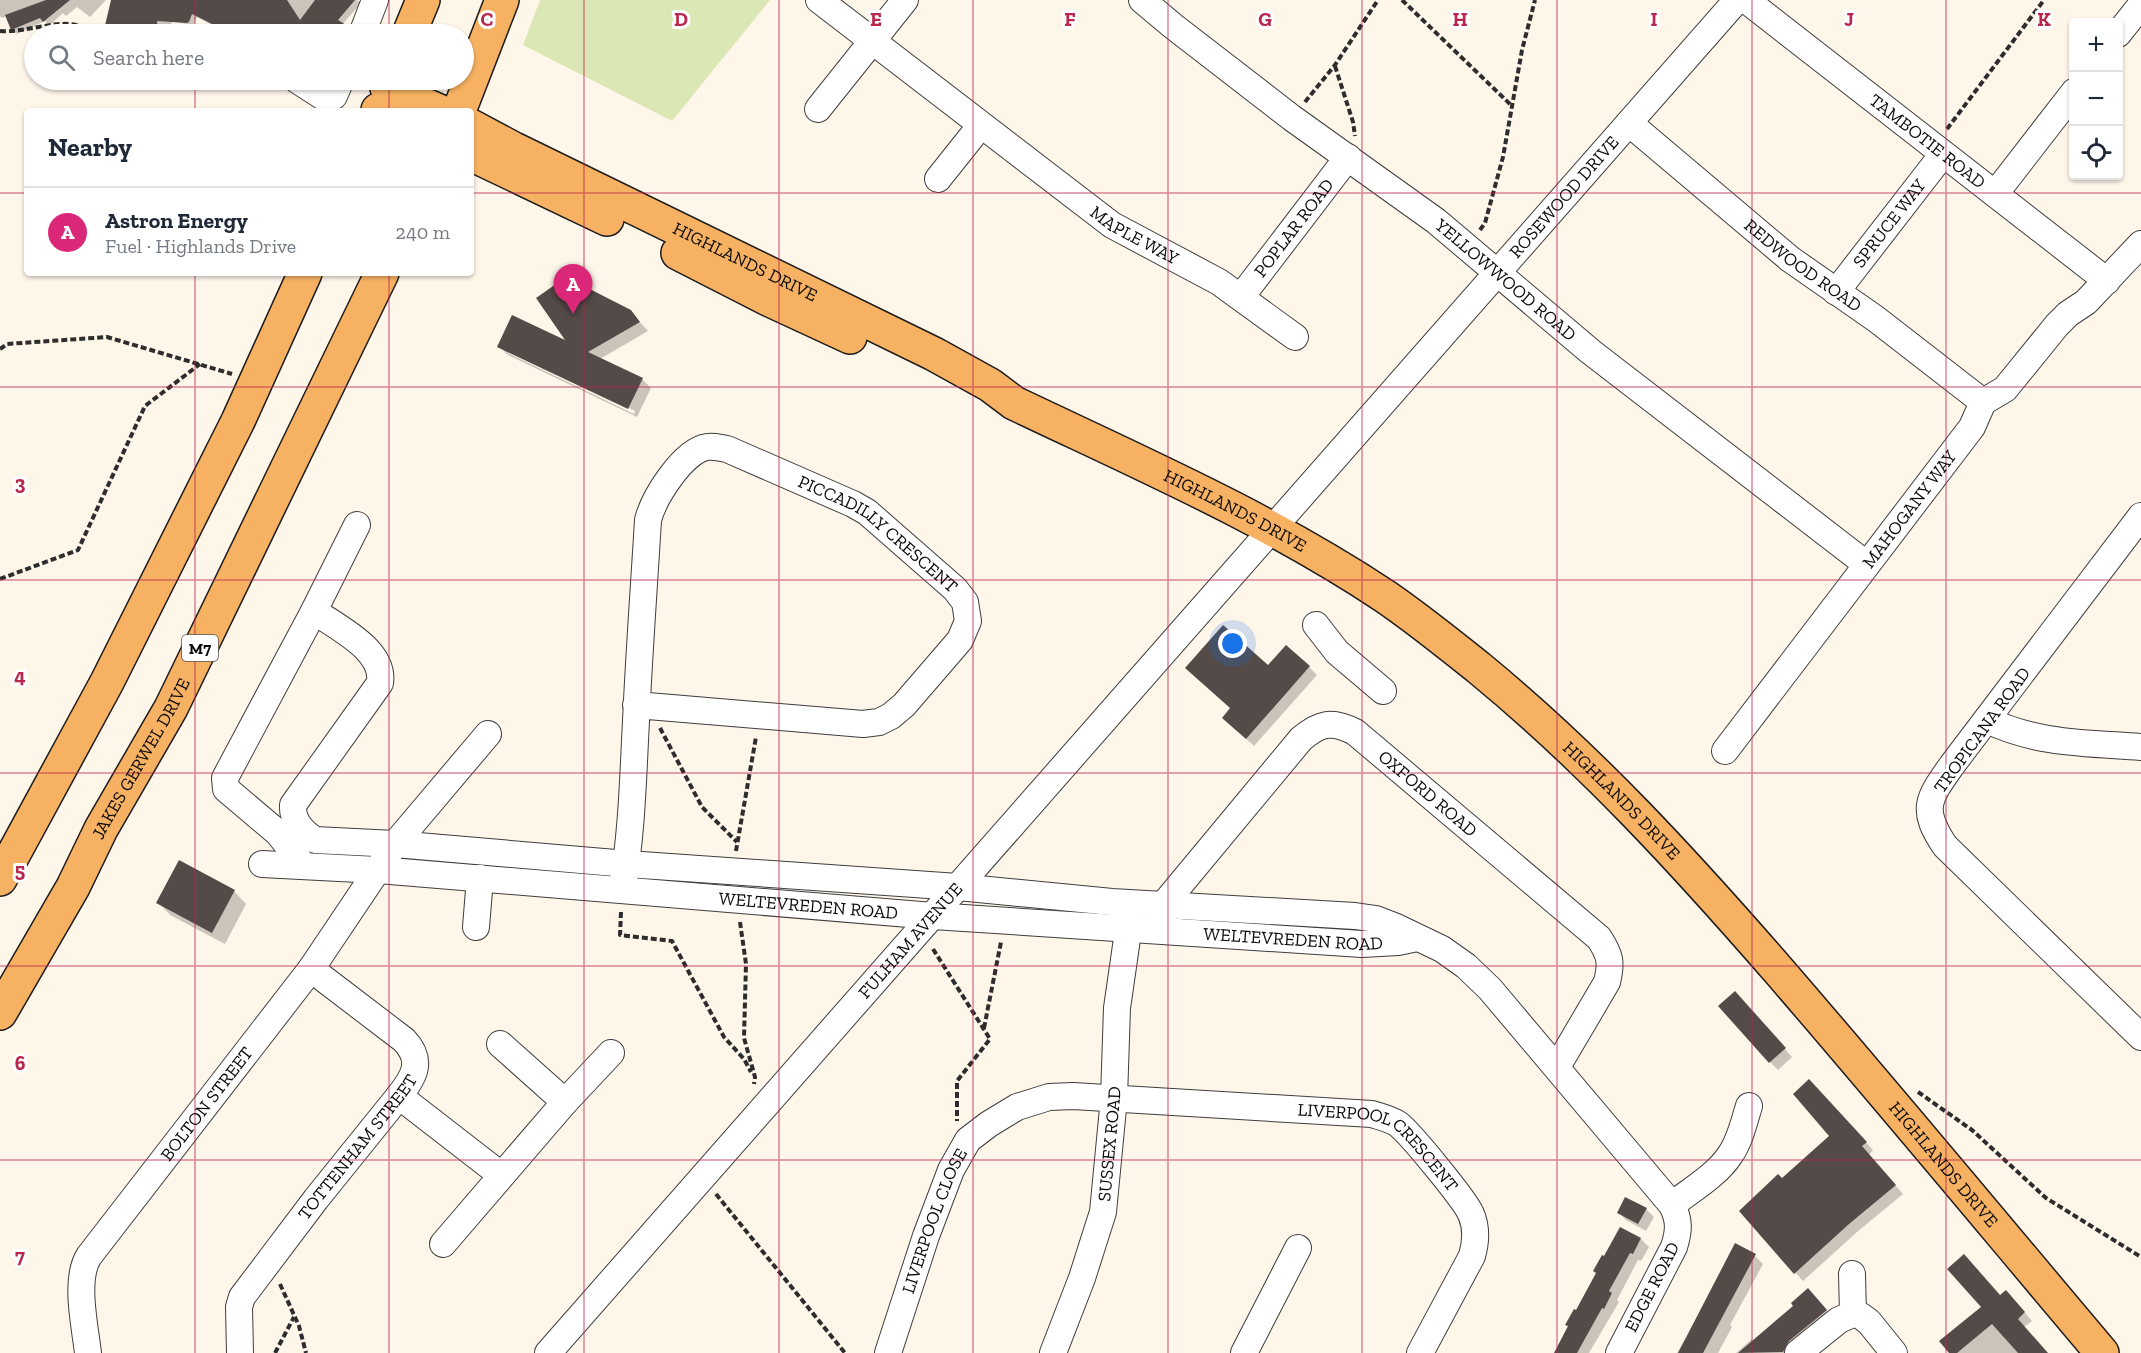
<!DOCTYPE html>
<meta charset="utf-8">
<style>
:root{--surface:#fff;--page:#f6f6f7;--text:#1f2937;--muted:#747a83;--line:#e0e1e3;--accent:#db2777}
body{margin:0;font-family:"Zilla Slab",serif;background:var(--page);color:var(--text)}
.controls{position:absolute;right:18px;top:18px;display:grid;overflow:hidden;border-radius:6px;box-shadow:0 2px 4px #0004}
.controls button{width:54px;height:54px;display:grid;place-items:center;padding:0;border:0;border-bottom:2px solid var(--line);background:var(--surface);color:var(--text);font:30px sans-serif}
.you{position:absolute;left:1233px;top:644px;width:21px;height:21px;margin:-15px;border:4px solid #fff;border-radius:50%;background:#1a73e8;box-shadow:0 0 0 9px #1a73e833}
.badge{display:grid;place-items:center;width:39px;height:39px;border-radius:50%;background:var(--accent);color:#fff;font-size:20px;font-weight:700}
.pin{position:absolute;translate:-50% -50px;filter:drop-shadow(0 2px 3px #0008)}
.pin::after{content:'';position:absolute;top:32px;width:21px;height:18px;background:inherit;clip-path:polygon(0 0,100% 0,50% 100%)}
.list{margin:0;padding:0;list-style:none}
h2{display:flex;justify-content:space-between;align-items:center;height:78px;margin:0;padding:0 24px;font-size:26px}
h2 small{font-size:20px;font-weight:400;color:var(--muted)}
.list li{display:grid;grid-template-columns:39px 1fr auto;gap:18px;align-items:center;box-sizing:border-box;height:90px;padding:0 24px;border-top:2px solid var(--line)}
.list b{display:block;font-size:22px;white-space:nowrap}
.list p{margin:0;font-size:20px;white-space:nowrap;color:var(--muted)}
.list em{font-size:20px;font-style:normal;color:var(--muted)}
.icon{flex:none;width:33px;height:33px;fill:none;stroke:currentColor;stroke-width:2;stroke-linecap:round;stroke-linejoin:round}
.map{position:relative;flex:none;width:2141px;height:1353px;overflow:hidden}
.search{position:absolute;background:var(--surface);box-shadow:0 2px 4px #0004;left:24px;top:24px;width:450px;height:66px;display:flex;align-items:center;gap:15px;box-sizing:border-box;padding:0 21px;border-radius:33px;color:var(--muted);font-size:22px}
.panel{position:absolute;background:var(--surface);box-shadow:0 2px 4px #0004;left:24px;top:108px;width:450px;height:168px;border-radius:6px}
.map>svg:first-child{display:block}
.green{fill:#dbe8b5}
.shadow{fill:#0003;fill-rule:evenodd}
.building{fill:#544a48}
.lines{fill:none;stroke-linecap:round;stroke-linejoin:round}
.minor-casing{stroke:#3e3e3e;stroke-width:28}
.major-casing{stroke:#1c1c1c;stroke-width:36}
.path{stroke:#2d2d2d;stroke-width:4;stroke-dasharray:6 3;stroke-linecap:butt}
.minor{stroke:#fff;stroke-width:26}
.major{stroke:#f7b162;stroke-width:33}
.grid{fill:none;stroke:#b9264e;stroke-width:1.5;stroke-opacity:0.55}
.labels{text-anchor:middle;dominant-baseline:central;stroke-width:6;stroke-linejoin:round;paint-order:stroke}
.shield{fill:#fff;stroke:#545454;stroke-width:1.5}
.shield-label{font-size:16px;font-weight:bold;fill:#0b0b0b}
.street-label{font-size:18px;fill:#0b0b0b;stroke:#fff}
.grid-label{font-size:20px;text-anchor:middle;font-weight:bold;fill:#b9264e;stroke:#fff;stroke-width:6;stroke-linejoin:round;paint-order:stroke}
</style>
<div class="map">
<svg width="2141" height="1353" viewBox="0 0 2141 1353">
<rect width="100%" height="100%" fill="#fff6ea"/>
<polygon class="green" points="540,0 770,0 672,121 523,45"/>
<g class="shadow">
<polygon points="0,0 106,0 90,17 77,7 66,16 63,13 49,26 45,21 17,34 12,29 7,16 2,18 0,16"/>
<polygon points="113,0 357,0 361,3 342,25 339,34 229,34 197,17 193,26 173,20 170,26 160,25 161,34 105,34"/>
<path d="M630,311L648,331L600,359L642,379L651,388L637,417L508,355L499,346L569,344ZM508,350L635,411L634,414L508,353Z"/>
<polygon points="1268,667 1309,667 1317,675 1254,746 1231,725 1232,709"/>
<polygon points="234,891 246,904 225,944 170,915 158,902"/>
<polygon points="1742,1001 1792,1057 1778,1070 1770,1062"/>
<polygon points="1817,1089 1873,1150 1869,1155 1903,1194 1857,1232 1803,1281 1741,1211 1782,1180 1831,1136"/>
<polygon points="1646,1209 1654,1217 1646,1231 1626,1220 1618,1212"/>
<polygon points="1621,1229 1641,1239 1649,1247 1641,1261 1638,1260 1617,1300 1619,1302 1589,1353 1555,1353"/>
<polygon points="1735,1245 1755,1256 1763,1264 1730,1325 1732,1327 1718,1353 1677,1353 1685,1339 1687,1341"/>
<polygon points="2001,1297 2014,1300 2032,1321 2024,1327 2047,1353 1951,1353"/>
<polygon points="1816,1298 1834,1319 1792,1353 1736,1353 1752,1339 1754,1341"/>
</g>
<g class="building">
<polygon points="46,0 70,0 43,22 40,18 11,30 5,15"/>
<polygon points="111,0 287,0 300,20 315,0 355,0 338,20 349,27 347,34 232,34 192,14 189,22 186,23 157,21 158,33 103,34"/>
<polygon points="566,277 631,310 640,322 588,352 643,378 628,409 497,347 512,315 565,340 536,298"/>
<polygon points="1223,625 1268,665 1286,645 1310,666 1246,739 1222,718 1230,708 1185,668"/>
<polygon points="179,860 235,890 212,933 156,903"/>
<polygon points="1735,991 1786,1048 1769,1063 1718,1006"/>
<polygon points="1809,1079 1867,1142 1862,1146 1896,1185 1849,1224 1794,1274 1739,1211 1778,1174 1782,1178 1829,1136 1793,1094"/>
<polygon points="1625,1197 1647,1208 1638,1224 1617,1213"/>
<polygon points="1620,1227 1641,1238 1633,1254 1630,1253 1609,1291 1612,1293 1604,1309 1602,1308 1577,1353 1554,1353 1568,1326 1565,1325 1574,1309 1576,1310 1596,1273 1593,1271 1602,1255 1604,1256"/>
<polygon points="1735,1243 1756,1254 1703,1353 1678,1353"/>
<polygon points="1964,1254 2000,1295 2006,1290 2025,1312 2018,1319 2048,1353 2018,1353 1992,1324 1957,1353 1949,1353 1939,1341 1981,1307 1947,1269"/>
<polygon points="1808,1288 1827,1310 1789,1341 1783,1352 1738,1353 1793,1306 1791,1303"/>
</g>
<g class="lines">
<defs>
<g id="minor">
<path id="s1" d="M819,0L1112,225L1219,282L1295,337"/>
<path id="s2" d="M1142,0L1173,26L1292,118L1436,221L1591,352L1866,564"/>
<path id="s3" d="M1746,0L2107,281"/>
<polyline points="362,34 375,0"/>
<polyline points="2118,34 2141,5"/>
<polyline points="297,80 325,98 334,96 341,80"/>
<polyline points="818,109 905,0"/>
<path id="s4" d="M1629,123L1790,259L1876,319L1983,402"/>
<polyline points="938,179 981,125"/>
<polyline points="1995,194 2074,92"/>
<path id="s5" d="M1836,292L1943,154"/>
<path id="s6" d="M1241,297L1348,157"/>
<path d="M2141,516L1952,765C1928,799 1920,809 1945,846L2141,1037"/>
<path d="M314,611C338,628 385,650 380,683L293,805C292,820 302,832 315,840L395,844L627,864L958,887L1112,902L1355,916L1376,919L1394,926L1442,949L1466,966L1490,989L1672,1205C1680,1221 1679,1231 1674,1247L1619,1353"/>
<polyline points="1316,625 1337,652 1383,691"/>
<path d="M1987,720C2037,744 2087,743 2141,747"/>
<path id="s7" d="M1725,751L1972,427L1983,402L2005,389L2057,325L2068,314L2086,302L2141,244"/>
<path id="s8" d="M262,864L378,870L933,916L1362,944L1398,942L1417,938"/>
<polyline points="303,865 278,833 226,789 225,778 314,611 357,525"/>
<path id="s9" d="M622,889C632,834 633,777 636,721C639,654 644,587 648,520C654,497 683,451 707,447C714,446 720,448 727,449L853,504L867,512L955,589L965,602L968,621L960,640L904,705L891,716L879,722L863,724L636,705"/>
<path id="s10" d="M1163,917L1164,904L1301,739C1320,723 1332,720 1355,732L1599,938C1610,955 1612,962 1607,982L1557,1067"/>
<polyline points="476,927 480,878"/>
<polyline points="500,1044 565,1102"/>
<polyline points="399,1096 501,1175"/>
<path d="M1672,1205C1691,1190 1717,1175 1730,1155C1740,1141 1744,1122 1749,1106"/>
<polyline points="443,1244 565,1102 611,1053"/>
<polyline points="1852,1274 1853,1314"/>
<path id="s11" d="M88,1353C85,1326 74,1279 89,1256L311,969L395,844L488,734"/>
<path id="s12" d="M240,1353L239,1307L242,1297L316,1199L399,1096C414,1077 424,1061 404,1040L311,969"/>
<path id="s13" d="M548,1353L1737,0"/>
<path id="s14" d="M888,1353L926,1236L951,1170L968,1140L989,1124L1017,1107L1049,1097L1073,1096L1372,1114C1381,1117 1390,1119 1398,1124C1410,1133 1465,1200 1471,1214C1477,1228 1476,1242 1472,1256L1420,1353"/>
<path id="s15" d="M1053,1353L1082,1278L1103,1212L1114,1098L1117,1008L1131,911"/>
<polyline points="1244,1353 1298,1248"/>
<polyline points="1798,1353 1839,1320 1853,1314 1861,1316 1869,1322 1894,1353"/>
</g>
<g id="major">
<polyline points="409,34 423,0"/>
<polyline points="387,88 439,111"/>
<polyline points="378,110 380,111"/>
<polyline points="459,111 502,0"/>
<path id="s16" d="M471,126L514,149L934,354L990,385L1014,403C1140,463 1269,519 1386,597C1418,619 1449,644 1479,668C1590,759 1685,863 1779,971C1888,1097 1994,1225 2102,1353"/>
<polyline points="471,154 607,219"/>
<polyline points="678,253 768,299 850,337"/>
<polyline points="0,879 107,682 238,421 305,273"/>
<path id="s17" d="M0,1013L73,887L101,829L171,708L382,273"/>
</g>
</defs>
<use href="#minor" class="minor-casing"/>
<use href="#major" class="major-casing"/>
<g class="path">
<polyline points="1402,0 1512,106"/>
<path d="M0,31C24,33 55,20 76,25C82,26 88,31 93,34"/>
<polyline points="1335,66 1353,122 1355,136"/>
<polyline points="1305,102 1335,65 1378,0"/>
<polyline points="1947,129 2044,0"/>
<polyline points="1480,230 1485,223 1503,157 1522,50 1535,0"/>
<polyline points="0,349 7,344 107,337 232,374"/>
<polyline points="0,579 78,550 145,406 200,364"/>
<polyline points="660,728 702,807 737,842"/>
<polyline points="736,851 756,737"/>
<polyline points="621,912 620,935 672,941 724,1037 744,1059 751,1072"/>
<polyline points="740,922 746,964 744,1038 755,1077 754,1084"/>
<polyline points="933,949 990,1039 957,1081 957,1121"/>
<polyline points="984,1028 1001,942"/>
<polyline points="1918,1092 1972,1130 2046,1198 2141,1257"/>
<polyline points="716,1194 845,1353"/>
<polyline points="280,1284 299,1326 306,1353"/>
<polyline points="275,1353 294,1317"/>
</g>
<use href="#minor" class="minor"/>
<use href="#major" class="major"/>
</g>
<path class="grid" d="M195,0V34M389,0V34M584,0V1353M779,0V1353M973,0V1353M1168,0V1353M1362,0V1353M1557,0V1353M1752,0V1353M1946,0V1353M195,80V111M389,80V111M0,193H27M471,193H2141M195,273V1353M389,273V1353M0,387H2141M0,580H2141M0,773H2141M0,966H2141M0,1160H2141"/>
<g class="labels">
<rect class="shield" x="182" y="635" width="36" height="26" rx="4.5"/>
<g class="shield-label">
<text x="200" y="648">M7</text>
</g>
<g class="street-label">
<text stroke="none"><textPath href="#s3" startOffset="230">TAMBOTIE ROAD</textPath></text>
<text stroke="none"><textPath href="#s13" startOffset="1539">ROSEWOOD DRIVE</textPath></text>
<text stroke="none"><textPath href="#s5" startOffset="87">SPRUCE WAY</textPath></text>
<text stroke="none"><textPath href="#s6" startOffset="87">POPLAR ROAD</textPath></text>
<text stroke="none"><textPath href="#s1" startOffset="394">MAPLE WAY</textPath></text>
<text stroke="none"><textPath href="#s16" startOffset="306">HIGHLANDS DRIVE</textPath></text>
<text stroke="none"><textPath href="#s4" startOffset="225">REDWOOD ROAD</textPath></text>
<text stroke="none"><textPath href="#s2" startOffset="459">YELLOWWOOD ROAD</textPath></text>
<text stroke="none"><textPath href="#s7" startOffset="304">MAHOGANY WAY</textPath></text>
<text stroke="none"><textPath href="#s16" startOffset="856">HIGHLANDS DRIVE</textPath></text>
<text stroke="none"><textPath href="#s9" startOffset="662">PICCADILLY CRESCENT</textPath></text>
<text transform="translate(1982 730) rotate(-54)">TROPICANA ROAD</text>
<text stroke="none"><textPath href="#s17" startOffset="291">JAKES GERWEL DRIVE</textPath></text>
<text stroke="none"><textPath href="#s10" startOffset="382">OXFORD ROAD</textPath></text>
<text stroke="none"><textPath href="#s16" startOffset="1342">HIGHLANDS DRIVE</textPath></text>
<text stroke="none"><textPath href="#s8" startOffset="548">WELTEVREDEN ROAD</textPath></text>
<text stroke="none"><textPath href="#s8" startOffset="1034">WELTEVREDEN ROAD</textPath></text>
<text stroke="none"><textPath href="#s13" startOffset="549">FULHAM AVENUE</textPath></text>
<text stroke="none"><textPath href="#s11" startOffset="291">BOLTON STREET</textPath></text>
<text stroke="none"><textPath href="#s15" startOffset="218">SUSSEX ROAD</textPath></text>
<text stroke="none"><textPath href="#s12" startOffset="246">TOTTENHAM STREET</textPath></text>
<text stroke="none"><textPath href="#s14" startOffset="664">LIVERPOOL CRESCENT</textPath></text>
<text stroke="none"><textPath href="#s16" startOffset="1828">HIGHLANDS DRIVE</textPath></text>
<text stroke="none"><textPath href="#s14" startOffset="140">LIVERPOOL CLOSE</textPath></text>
<text transform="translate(1652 1287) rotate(-63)">EDGE ROAD</text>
</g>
</g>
<g class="grid-label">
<text x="487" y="26">C</text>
<text x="681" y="26">D</text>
<text x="876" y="26">E</text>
<text x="1070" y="26">F</text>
<text x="1265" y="26">G</text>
<text x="1460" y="26">H</text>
<text x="1654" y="26">I</text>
<text x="1849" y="26">J</text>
<text x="2044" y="26">K</text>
<text x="20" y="490">3</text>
<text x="20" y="683">4</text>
<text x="20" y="877">5</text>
<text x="20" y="1070">6</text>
<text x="20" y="1263">7</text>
</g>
</svg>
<div class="controls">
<button>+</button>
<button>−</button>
<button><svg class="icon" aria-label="locate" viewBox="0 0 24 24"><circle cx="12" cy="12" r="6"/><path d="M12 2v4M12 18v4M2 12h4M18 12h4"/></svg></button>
</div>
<div class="you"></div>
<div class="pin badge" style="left:573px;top:314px">A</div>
<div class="search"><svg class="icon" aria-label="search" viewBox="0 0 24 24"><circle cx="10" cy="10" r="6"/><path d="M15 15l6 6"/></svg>Search here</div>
<section class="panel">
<h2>Nearby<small></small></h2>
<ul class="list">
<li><span class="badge">A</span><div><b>Astron Energy</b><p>Fuel · Highlands Drive</p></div><em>240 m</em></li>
</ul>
</section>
</div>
